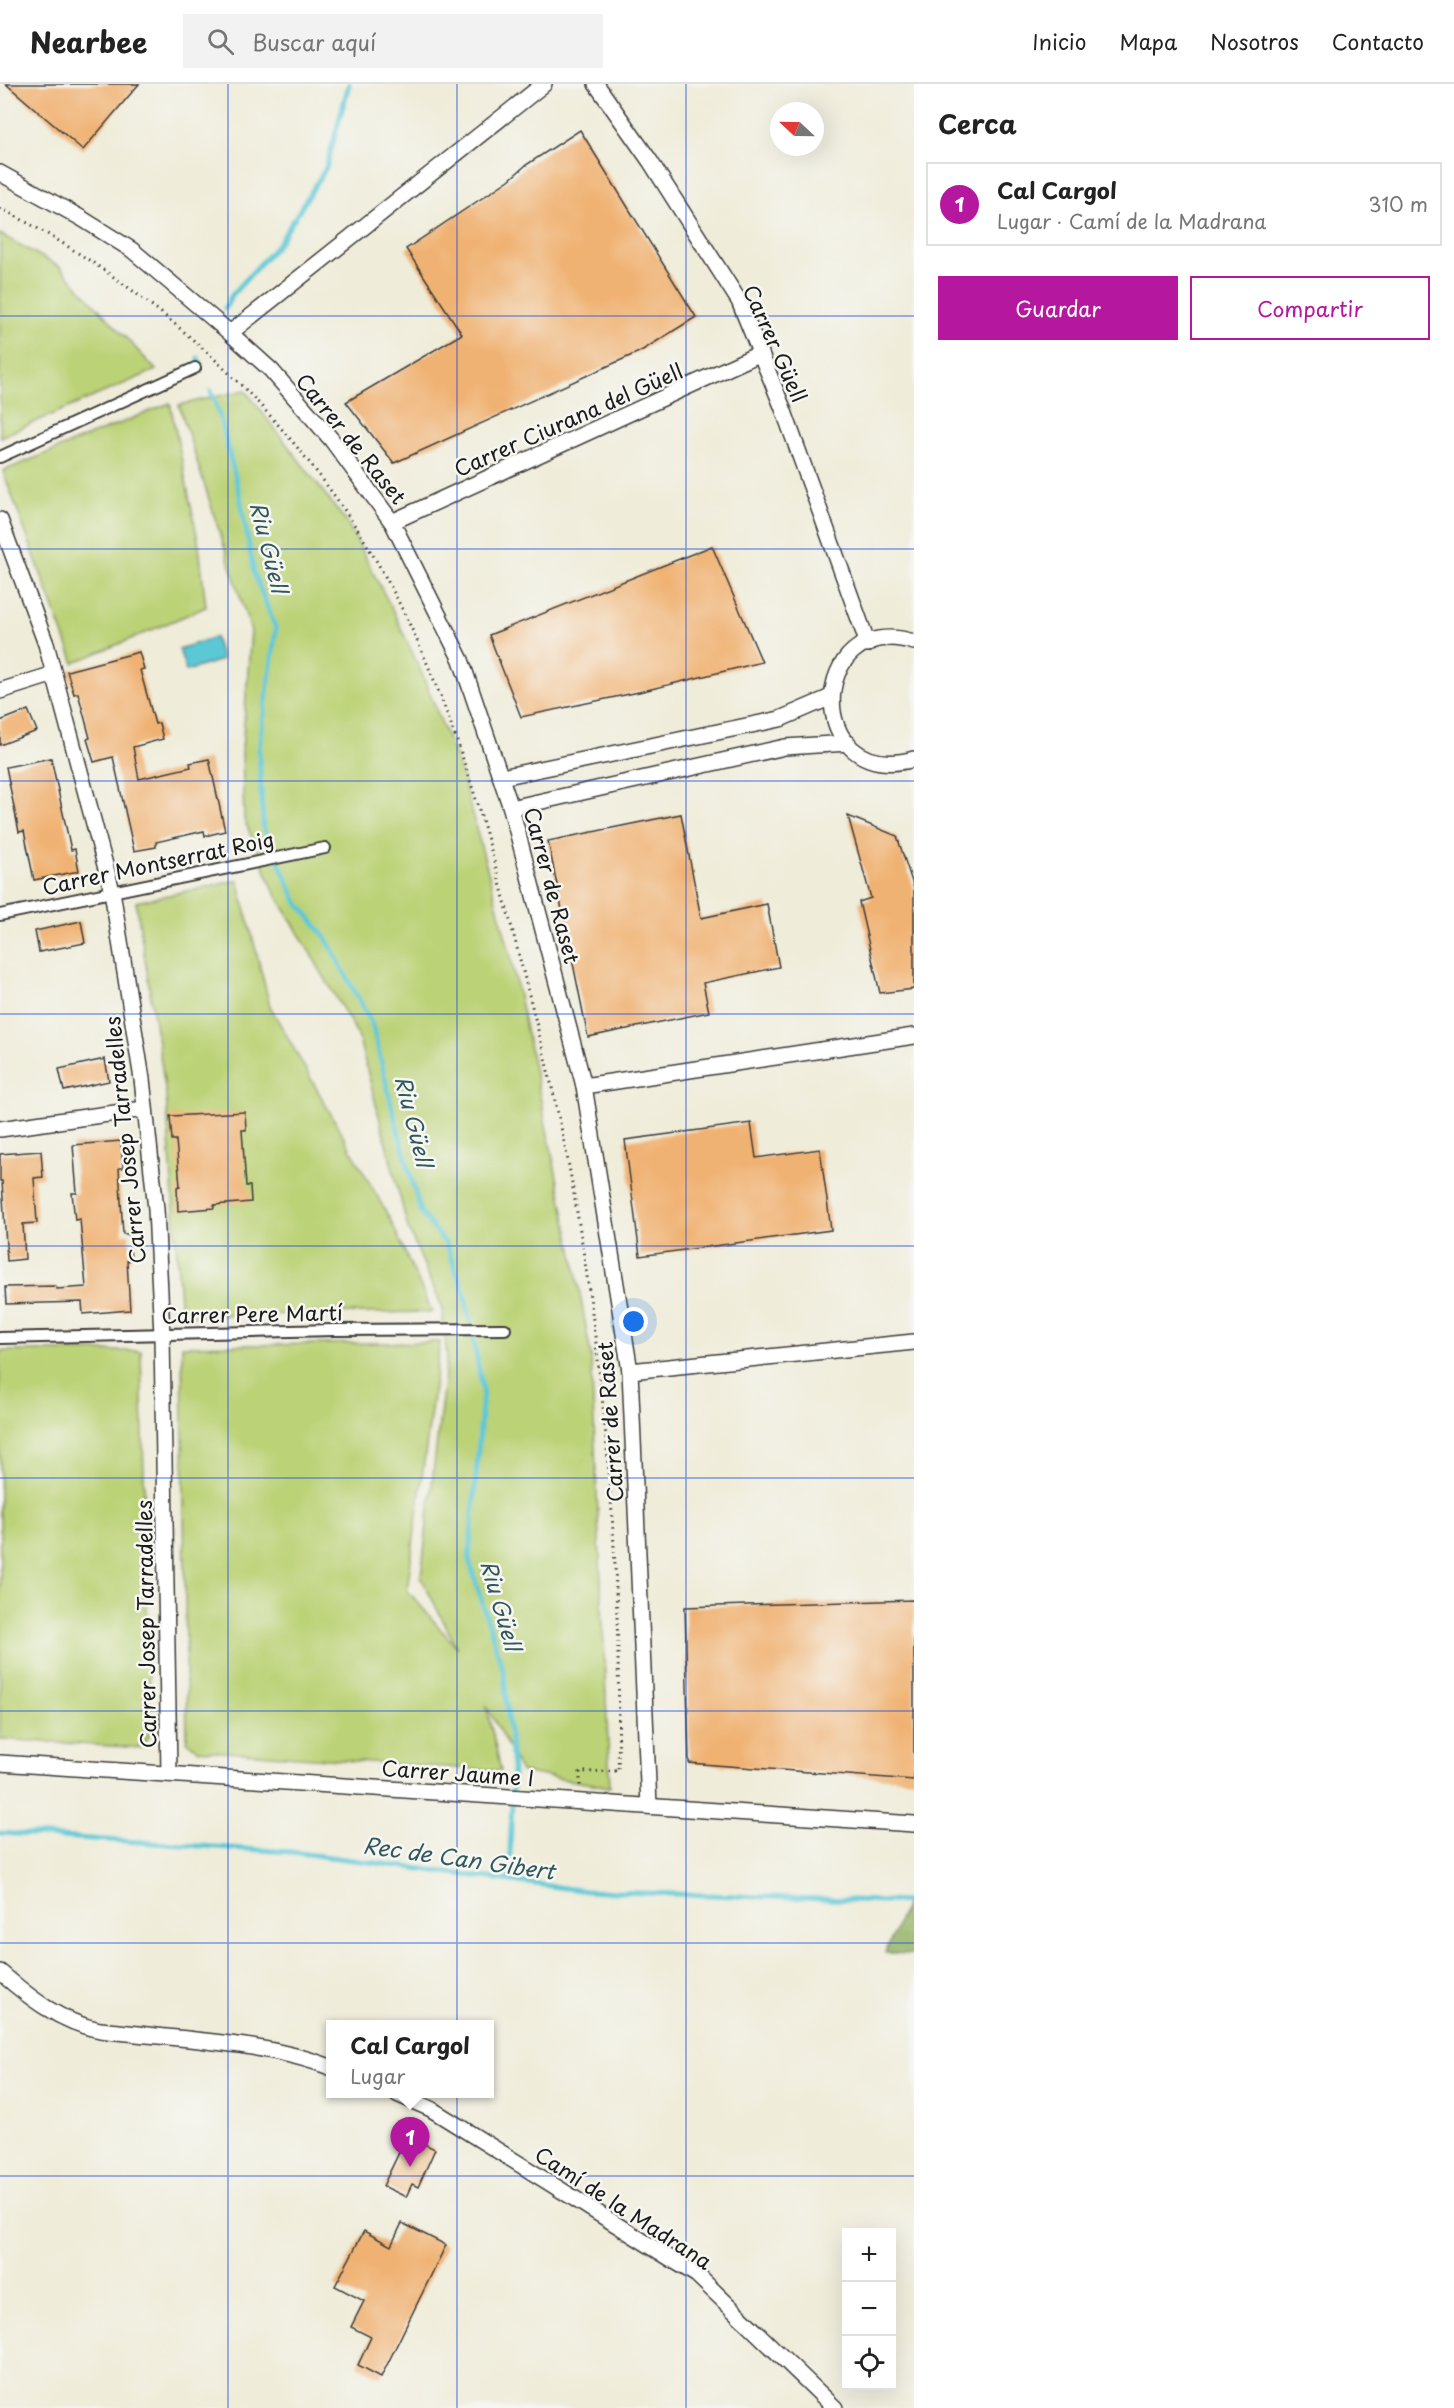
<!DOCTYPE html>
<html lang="es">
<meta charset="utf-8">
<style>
:root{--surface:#fff;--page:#f2f2f2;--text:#222;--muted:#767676;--line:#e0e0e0;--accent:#b5179e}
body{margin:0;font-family:"Playpen Sans",sans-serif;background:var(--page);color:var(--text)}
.controls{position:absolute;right:18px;bottom:18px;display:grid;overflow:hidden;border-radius:0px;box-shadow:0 6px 24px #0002}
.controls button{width:54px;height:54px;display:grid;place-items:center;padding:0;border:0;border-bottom:2px solid var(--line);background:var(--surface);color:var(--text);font:30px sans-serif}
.compass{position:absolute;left:770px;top:18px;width:54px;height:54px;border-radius:50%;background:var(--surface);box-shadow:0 6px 24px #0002;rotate:292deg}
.you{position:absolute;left:634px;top:1238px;width:21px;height:21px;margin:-15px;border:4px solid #fff;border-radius:50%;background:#1a73e8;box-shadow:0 0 0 9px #1a73e833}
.badge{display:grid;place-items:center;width:39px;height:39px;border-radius:50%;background:var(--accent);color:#fff;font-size:20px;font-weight:700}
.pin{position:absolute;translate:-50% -50px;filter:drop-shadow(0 2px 3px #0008)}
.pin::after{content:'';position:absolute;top:32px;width:21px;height:18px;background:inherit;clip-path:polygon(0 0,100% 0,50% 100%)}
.popup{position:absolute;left:326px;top:1936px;width:168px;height:78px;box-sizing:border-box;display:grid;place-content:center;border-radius:0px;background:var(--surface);filter:drop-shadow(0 2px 4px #0005);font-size:20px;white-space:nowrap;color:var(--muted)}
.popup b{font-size:22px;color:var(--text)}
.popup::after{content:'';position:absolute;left:50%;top:100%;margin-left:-12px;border:12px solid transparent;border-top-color:var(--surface)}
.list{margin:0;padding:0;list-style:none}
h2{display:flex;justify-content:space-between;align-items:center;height:78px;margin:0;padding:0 24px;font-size:26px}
h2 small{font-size:20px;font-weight:400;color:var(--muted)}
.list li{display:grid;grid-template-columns:39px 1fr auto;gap:18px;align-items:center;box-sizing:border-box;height:84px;margin:0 12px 12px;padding:0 12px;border:2px solid var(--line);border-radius:0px}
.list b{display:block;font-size:22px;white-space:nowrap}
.list p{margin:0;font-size:20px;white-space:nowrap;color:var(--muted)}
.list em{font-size:20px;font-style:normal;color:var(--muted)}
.actions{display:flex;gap:12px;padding:18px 24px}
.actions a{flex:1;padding:14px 0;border:2px solid var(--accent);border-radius:0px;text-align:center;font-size:21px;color:var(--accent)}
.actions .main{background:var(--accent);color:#fff}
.icon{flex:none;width:33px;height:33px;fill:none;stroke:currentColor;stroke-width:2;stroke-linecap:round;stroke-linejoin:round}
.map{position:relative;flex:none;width:914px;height:2324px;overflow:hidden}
header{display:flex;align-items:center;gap:36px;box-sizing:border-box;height:84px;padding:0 30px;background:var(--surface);border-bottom:2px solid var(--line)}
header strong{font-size:28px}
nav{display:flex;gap:33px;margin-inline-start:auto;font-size:21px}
.search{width:420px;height:54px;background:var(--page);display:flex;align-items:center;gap:15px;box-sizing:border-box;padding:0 21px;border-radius:0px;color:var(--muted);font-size:22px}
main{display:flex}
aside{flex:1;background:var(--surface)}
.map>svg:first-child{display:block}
.green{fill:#bbd276;stroke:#6c7749;stroke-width:1.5}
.forest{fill:#94b467;stroke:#586842;stroke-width:1.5}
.water{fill:#5cc7d5;stroke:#3c7278;stroke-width:1.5}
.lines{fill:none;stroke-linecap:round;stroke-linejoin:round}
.stream{stroke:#5cc7d5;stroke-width:5}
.building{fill:#f0b273}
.pedestrian-casing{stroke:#3c3b38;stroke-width:14}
.minor-casing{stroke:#3c3b38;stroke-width:18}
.path{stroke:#3c3b38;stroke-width:3;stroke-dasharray:1.5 4.5;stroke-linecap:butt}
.pedestrian{stroke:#fff;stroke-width:10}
.minor{stroke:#fff;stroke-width:15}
.grid{fill:none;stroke:#1d4ed8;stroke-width:1.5;stroke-opacity:0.55}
.labels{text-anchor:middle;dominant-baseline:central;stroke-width:5;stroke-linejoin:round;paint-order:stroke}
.street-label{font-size:21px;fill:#1c1c1c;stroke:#f6f6f2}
.water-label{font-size:22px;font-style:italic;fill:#32585d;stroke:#f6f6f2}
</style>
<header>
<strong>Nearbee</strong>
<div class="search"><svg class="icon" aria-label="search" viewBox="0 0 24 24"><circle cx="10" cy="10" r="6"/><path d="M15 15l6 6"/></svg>Buscar aquí</div>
<nav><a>Inicio</a><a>Mapa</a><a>Nosotros</a><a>Contacto</a></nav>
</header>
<main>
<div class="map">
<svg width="914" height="2324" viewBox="0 0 914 2324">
<rect width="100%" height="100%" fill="#f6f6f2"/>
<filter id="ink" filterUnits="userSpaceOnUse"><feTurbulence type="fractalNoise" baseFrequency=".0167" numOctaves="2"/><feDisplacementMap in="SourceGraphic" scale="12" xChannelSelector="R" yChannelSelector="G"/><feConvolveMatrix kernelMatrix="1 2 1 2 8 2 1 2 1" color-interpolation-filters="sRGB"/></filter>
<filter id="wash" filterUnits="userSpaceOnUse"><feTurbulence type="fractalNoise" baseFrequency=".008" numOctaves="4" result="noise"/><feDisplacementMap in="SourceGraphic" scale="24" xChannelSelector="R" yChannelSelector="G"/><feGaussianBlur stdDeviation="1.35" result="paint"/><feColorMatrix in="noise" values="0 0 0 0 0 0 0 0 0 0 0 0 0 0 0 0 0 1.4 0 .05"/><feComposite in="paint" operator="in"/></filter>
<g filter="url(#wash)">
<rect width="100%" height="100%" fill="#efecd9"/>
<g class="green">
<polygon points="0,150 60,183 156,286 0,353"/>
<polygon points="245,306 348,440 393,527 420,585 460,685 510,869 574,1175 591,1272 610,1703 521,1688 486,1621 501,1687 197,1666 187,1657 182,1262 440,1258 407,1506 457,1564 421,1493 447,1272 442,1223 408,1144 358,951 274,807 244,735 242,666 251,547 179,321"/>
<polygon points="170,319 199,461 206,523 74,579 3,387"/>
<polygon points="238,796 270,922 390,1135 432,1228 181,1232 166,1010 136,818"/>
<polygon points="0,1267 141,1267 150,1649 142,1664 0,1655"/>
</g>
<polygon class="forest" points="914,1802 914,1870 885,1869"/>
<polygon class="water" points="215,553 222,576 186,587 179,565"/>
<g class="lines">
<g class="stream">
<polyline points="225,224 232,211 279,159 326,84 349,0"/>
<polyline points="198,274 201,280"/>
<polyline points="211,307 219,329 240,412 254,489 276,545 259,666 263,743 296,816 326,854 372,940 396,1039 421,1129 446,1160 465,1210 483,1308 469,1476 504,1589 513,1686 509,1797"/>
<polyline points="0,1749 292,1768 587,1807 914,1818"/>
</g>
</g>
<g id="blocks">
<g class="building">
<polygon points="6,0 139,0 83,66"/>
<polygon points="580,46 696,233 641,267 394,379 346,318 462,250 406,165 509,96 526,81"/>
<polygon points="712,462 762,578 639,608 521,633 489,551"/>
<polygon points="139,568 144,585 140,586 155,640 159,639 163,655 133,663 139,695 191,683 190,679 209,675 225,747 205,752 204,747 156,758 156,763 134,767 113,673 94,678 87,655 90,654 78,609 74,610 67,587"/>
<polygon points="28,626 37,647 0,661 0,637"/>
<polygon points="51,674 71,766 75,765 79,787 34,796 24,747 19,748 6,683"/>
<polygon points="681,730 701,834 767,820 779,883 703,899 709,928 588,953 548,757"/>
<polygon points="848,732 897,752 914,804 914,905 880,909 859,818 871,814"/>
<polygon points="81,837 85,859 39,868 35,847"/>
<polygon points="105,975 109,997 64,1007 59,985"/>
<polygon points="245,1028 246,1046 242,1046 246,1102 250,1102 251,1118 214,1121 214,1124 178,1127 177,1103 180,1102 176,1056 172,1056 170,1032"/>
<polygon points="751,1039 756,1074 820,1065 831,1146 640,1172 625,1056"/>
<polygon points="121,1057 123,1084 119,1084 123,1150 129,1150 131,1176 127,1177 130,1226 83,1230 82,1218 6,1220 5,1203 56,1202 57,1205 86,1203 80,1135 75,1136 72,1109 77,1109 73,1061"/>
<polygon points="41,1067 43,1093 34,1094 37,1139 23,1140 25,1175 7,1177 2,1097 0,1097 0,1070"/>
<polygon points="914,1516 914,1696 689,1679 685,1523"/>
<polygon points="407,2052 435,2065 418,2103 412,2100 406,2113 383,2102"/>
<polygon points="402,2139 446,2161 381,2293 358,2281 371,2253 351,2243 364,2217 335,2202 364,2147 391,2162"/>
</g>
</g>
</g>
<g filter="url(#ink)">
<use href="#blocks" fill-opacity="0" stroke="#3c3b38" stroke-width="1.5"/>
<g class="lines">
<defs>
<g id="pedestrian">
<polyline points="0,373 195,284"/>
<polyline points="0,831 325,764"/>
<polyline points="0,1254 334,1246 505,1245"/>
</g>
<g id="minor">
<polyline points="596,0 650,77 739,217 782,322 868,560"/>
<polyline points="0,89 81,134 132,166 230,249 271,286 331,355 392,438 461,576 511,724 584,1002 630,1287 649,1722"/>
<polyline points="230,249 544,0"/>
<polyline points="0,436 46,560 112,807 142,995 156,1125 162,1251 169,1690"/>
<polyline points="392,438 761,269"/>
<path d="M914,558C807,526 803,705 914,675"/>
<polyline points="0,607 54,590"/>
<polyline points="502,693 780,635 831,613"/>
<polyline points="511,724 785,663 848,659"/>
<polyline points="584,1002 914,952"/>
<polyline points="0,1045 144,1025"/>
<polyline points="630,1287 914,1258"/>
<polyline points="0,1679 914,1740"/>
<path d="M0,1888C30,1914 60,1938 100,1946C173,1955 262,1957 330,1983"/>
<polyline points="397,2010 431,2025 697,2191 835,2324"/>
</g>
</defs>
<use href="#pedestrian" class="pedestrian-casing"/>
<use href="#minor" class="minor-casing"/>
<path class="path" d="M0,124C144,198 271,311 359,448C437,571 478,713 514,852C533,927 553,1001 568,1077C605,1277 622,1484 618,1687L580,1688V1702"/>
<use href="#pedestrian" class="pedestrian"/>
<use href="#minor" class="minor"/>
</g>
</g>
<path class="grid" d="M228,0V2324M457,0V2324M686,0V2324M0,232H914M0,465H914M0,697H914M0,930H914M0,1162H914M0,1394H914M0,1627H914M0,1859H914M0,2092H914"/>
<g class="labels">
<g class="street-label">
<text transform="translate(776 259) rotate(66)">Carrer Güell</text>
<text transform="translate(568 335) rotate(-24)">Carrer Ciurana del Güell</text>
<text transform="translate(352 354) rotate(51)">Carrer de Raset</text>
<text transform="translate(158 778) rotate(-12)">Carrer Montserrat Roig</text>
<text transform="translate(553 801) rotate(75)">Carrer de Raset</text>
<text transform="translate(124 1056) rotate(-96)">Carrer Josep Tarradelles</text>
<text transform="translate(252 1229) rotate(-1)">Carrer Pere Martí</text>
<text transform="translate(609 1338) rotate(-94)">Carrer de Raset</text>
<text transform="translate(145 1540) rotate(-91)">Carrer Josep Tarradelles</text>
<text transform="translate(458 1688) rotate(4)">Carrer Jaume I</text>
<text transform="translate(624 2123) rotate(33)">Camí de la Madrana</text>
</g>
<g class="water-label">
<text transform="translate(270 463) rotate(76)">Riu Güell</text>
<text transform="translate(415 1037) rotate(76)">Riu Güell</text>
<text transform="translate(502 1521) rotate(74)">Riu Güell</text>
<text transform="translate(459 1773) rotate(8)">Rec de Can Gibert</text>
</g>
</g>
</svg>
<div class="controls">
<button>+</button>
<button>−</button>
<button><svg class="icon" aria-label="locate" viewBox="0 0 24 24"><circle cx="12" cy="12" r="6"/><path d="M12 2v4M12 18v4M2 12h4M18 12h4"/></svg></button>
</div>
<svg class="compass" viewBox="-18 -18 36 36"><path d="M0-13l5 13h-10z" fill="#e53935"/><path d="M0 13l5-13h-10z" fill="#767676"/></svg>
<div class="you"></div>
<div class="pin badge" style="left:410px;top:2083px">1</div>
<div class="popup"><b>Cal Cargol</b>Lugar</div>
</div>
<aside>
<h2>Cerca<small></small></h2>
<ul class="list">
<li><span class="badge">1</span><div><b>Cal Cargol</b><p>Lugar · Camí de la Madrana</p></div><em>310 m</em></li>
</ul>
<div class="actions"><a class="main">Guardar</a><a>Compartir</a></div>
</aside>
</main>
